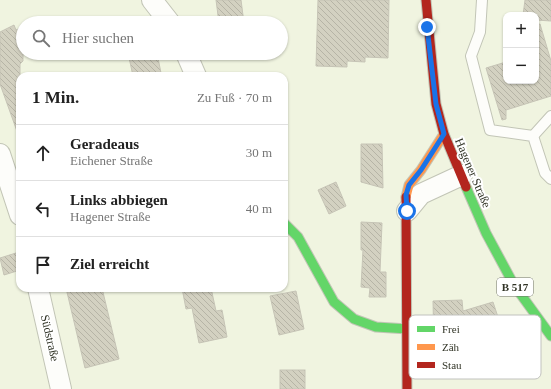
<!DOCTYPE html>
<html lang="de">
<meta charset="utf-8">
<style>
:root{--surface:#fff;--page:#f6f6f6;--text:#222;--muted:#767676;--line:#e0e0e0}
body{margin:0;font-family:Georgia,serif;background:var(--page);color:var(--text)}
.controls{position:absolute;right:12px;top:12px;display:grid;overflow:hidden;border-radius:8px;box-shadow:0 1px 3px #0004}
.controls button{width:36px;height:36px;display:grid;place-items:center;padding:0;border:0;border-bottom:1px solid var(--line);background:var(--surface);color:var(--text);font:20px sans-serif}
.stop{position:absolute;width:12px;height:12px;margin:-9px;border:3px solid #1a73e8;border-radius:50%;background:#fff}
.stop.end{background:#1a73e8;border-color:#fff;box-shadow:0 1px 4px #0008}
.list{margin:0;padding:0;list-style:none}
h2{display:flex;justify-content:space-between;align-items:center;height:52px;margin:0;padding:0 16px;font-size:17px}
h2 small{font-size:13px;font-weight:400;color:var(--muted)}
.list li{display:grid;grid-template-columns:26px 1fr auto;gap:12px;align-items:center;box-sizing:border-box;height:56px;padding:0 16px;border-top:1px solid var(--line)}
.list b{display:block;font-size:15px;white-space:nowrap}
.list p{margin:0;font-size:13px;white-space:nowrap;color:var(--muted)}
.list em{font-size:13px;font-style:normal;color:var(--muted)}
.icon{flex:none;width:22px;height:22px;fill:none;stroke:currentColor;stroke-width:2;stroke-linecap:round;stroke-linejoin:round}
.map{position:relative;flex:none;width:551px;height:389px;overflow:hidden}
.search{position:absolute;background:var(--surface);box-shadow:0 1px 3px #0004;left:16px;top:16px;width:272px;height:44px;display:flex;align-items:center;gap:10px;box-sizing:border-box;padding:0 14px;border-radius:22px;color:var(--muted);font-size:15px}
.panel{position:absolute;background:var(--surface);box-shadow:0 1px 3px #0004;left:16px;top:72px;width:272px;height:220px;border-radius:12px}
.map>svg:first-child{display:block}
.building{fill:url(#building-back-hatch);stroke:#c6c4b6}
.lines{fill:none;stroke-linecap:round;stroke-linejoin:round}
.lane-casing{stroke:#c2c5b6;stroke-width:12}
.street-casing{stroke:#c2c5b6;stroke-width:22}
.fast-casing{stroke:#c2c5b6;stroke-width:11}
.slow-casing{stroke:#c2c5b6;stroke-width:11}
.jam-casing{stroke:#c2c5b6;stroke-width:11}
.lane{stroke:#fdfdfa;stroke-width:10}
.street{stroke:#fdfdfa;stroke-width:20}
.fast{stroke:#63d668;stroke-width:9}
.slow{stroke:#ff974d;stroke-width:9}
.jam{stroke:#b3261e;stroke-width:9}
.route{stroke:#1a73e8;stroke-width:5}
.labels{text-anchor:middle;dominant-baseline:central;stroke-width:4;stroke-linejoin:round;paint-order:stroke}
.shield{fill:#fff;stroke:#6f7167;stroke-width:1}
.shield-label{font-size:11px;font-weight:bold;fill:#313426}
.street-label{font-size:12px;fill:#313426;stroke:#fff}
.key{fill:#fff;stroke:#c1c2be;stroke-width:1}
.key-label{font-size:11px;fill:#313426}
</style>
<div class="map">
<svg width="551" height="389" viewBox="0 0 551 389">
<defs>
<pattern id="building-back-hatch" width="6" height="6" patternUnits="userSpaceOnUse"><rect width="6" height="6" fill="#d3d1c1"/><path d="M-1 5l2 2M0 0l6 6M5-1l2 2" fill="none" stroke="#b6b4a6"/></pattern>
</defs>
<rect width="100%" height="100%" fill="#f0f4e0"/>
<g class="building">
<polygon points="216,0 241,0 244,23 219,23"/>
<polygon points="318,0 389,0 388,58 365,57 365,62 347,61 347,67 316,66"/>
<polygon points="525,0 551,0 551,21 536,20 536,15 523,15"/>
<polygon points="540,24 551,61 551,96 506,110 506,119 502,120 486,68 506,62 506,81 536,81 536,25"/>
<polygon points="14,25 16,30 23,27 23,61 20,64 20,134 18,134 0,84 0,32"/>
<polygon points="128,53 157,53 161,73 147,76 133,76"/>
<polygon points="361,144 382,144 383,188 361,182"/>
<polygon points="336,182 346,206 329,214 318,190"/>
<polygon points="361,222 382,223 380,272 386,272 386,297 369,297 370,288 361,287 363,250 361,250"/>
<polygon points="16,253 20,270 4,275 0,258"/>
<polygon points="66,288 102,288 119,359 85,368"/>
<polygon points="182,288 211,288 216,311 222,310 227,337 199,343 192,308 186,309"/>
<polygon points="296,291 304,329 279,335 270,296"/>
<polygon points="462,300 463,311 493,302 499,320 462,331 461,371 437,370 437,345 434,345 433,301"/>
<rect x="280" y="370" width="25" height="19"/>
</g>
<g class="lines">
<defs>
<g id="lane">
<polyline points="482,0 480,32 471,56 490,130 533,136 545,173 551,179"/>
<polyline points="533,136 551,116"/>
</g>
<g id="street">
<polyline points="152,0 170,23"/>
<polyline points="186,53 196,76"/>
<polyline points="0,154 20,215"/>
<polyline points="407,211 421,194 462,175"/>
<polyline points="38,288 61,389"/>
</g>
<g id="fast">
<polyline points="466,187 486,233 514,285 551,336"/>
<polyline points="284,223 298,237 334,302 354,319 376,327 408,329"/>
</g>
<polyline id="slow" points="406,197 409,185 421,170 444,134"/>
<g id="jam">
<polyline points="426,0 436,104 444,134 466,187"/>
<polyline points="406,197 407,389"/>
</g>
</defs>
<use href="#lane" class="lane-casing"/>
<use href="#street" class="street-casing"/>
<use href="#fast" class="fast-casing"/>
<use href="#slow" class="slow-casing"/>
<use href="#jam" class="jam-casing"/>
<use href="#lane" class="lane"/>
<use href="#street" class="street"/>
<use href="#fast" class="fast"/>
<use href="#slow" class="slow"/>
<use href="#jam" class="jam"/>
</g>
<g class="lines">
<polyline class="route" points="407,211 406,195 409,185 421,170 444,134 436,104 427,27"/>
</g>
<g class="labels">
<rect class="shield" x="497" y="278" width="36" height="18" rx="3"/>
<g class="shield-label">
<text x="515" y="287">B 517</text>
</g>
<g class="street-label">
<text transform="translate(473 173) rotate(67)">Hagener Straße</text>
<text transform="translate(50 338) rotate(77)">Südstraße</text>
</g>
</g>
<rect x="409" y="315" width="132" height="64" rx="6" class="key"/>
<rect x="417" y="326" width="18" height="6" fill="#63d668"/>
<rect x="417" y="344" width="18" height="6" fill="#ff974d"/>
<rect x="417" y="362" width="18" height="6" fill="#b3261e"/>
<g class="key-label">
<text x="442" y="333">Frei</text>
<text x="442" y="351">Zäh</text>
<text x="442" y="369">Stau</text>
</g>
</svg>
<div class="controls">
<button>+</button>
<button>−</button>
</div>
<div class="stop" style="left:407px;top:211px"></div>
<div class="stop end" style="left:427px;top:27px"></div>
<div class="search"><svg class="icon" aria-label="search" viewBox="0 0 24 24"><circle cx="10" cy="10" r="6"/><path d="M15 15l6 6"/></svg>Hier suchen</div>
<section class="panel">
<h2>1 Min.<small>Zu Fuß · 70 m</small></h2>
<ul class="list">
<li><svg class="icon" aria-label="ahead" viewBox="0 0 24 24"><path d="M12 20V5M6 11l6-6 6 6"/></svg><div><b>Geradeaus</b><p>Eichener Straße</p></div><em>30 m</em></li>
<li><svg class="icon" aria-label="left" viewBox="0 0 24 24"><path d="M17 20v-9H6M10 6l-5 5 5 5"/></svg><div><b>Links abbiegen</b><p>Hagener Straße</p></div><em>40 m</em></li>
<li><svg class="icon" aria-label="arrive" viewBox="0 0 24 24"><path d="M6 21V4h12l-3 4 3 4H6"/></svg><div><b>Ziel erreicht</b></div></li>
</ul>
</section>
</div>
